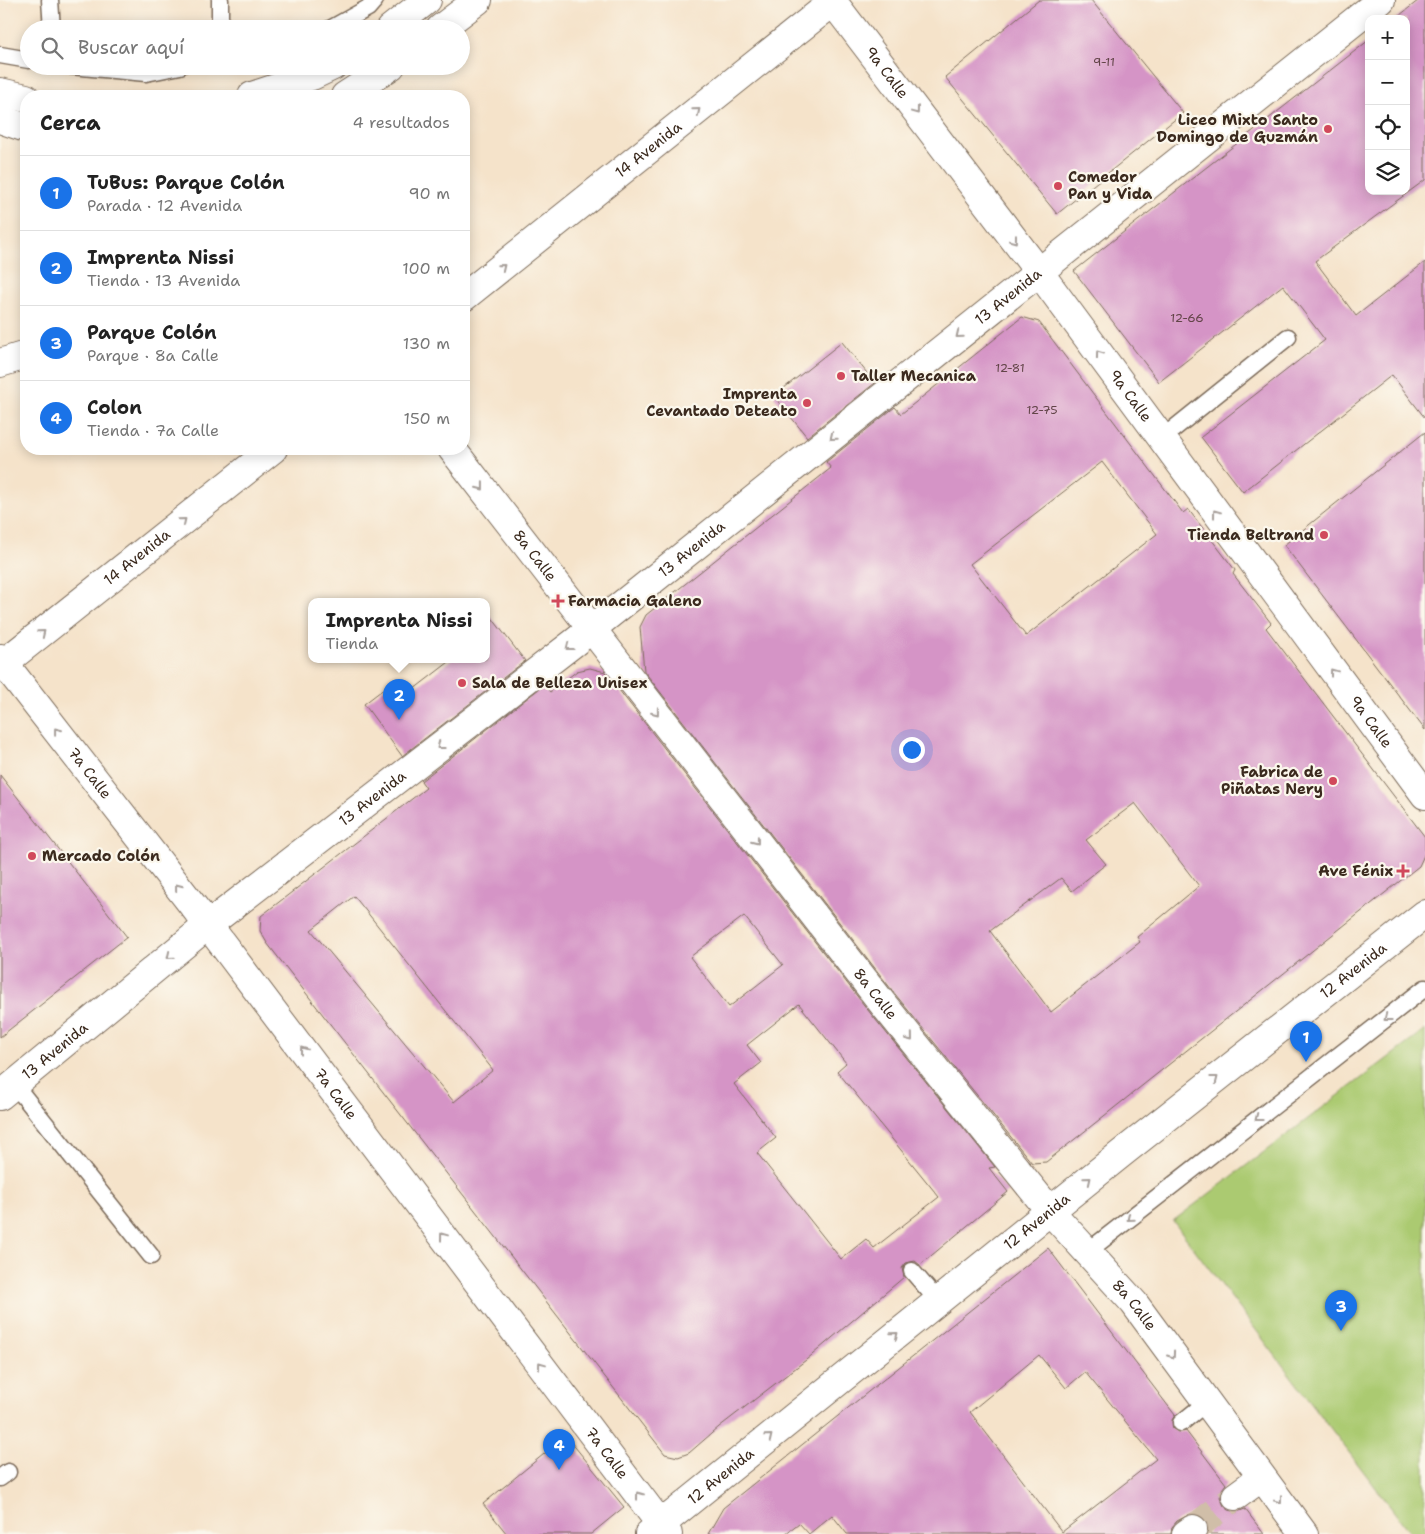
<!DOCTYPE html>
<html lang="es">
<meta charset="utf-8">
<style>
:root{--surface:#fff;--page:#f6f6f6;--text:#222;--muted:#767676;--line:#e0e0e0;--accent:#1a73e8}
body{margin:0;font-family:"Shantell Sans",sans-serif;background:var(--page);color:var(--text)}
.controls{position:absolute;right:15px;top:15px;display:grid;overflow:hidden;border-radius:10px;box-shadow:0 2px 12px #0003}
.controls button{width:45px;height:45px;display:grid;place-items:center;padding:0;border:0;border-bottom:1px solid var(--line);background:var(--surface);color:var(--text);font:25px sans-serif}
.you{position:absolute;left:911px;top:749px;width:18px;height:18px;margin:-12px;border:4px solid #fff;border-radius:50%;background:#1a73e8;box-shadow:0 0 0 8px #1a73e833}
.badge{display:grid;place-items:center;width:32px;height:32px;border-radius:50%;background:var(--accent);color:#fff;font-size:16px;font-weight:700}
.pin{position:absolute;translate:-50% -41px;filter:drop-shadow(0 1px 2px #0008)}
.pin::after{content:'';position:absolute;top:26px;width:18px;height:15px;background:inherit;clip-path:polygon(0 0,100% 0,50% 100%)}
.popup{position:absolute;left:308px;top:598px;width:182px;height:65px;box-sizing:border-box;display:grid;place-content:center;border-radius:10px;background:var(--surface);filter:drop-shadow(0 1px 4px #0005);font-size:16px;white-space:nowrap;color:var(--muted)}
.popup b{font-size:19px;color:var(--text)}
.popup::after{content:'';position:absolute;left:50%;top:100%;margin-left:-10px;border:10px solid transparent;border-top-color:var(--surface)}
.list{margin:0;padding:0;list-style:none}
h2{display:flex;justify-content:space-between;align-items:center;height:65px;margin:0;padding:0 20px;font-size:21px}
h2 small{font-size:16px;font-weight:400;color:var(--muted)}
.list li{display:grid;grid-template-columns:32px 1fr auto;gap:15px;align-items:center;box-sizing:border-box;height:75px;padding:0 20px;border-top:1px solid var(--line)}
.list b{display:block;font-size:19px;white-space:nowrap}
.list p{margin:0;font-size:16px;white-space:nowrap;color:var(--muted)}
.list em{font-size:16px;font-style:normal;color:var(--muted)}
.icon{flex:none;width:28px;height:28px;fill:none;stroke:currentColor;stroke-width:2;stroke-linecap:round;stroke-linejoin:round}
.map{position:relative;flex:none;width:1425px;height:1534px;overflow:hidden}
.search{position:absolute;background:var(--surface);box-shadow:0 2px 12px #0003;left:20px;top:20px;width:450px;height:55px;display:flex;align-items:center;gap:12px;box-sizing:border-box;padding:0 18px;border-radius:28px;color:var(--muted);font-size:19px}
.panel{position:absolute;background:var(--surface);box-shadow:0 2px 12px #0003;left:20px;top:90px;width:450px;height:365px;border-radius:20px}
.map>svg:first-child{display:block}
.green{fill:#abca71;stroke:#737a48}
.building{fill:#d594c6;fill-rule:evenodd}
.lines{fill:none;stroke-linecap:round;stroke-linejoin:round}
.street-tunnel{stroke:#d0bea8;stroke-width:28;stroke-dasharray:28 14;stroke-linecap:butt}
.lane-casing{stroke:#7c6b5a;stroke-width:19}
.street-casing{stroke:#7c6b5a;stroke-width:30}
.secondary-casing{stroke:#7c6b5a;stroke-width:30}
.lane{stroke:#fff;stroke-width:16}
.street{stroke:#fff;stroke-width:28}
.secondary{stroke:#fff;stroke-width:28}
.oneway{stroke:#a79f9a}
.poi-dot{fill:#d1495b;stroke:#fbf7ec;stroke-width:2}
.labels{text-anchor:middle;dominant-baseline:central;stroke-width:4.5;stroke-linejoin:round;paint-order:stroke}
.number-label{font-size:12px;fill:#624448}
.street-label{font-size:15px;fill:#3b2a1e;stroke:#fbf7ec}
.poi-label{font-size:15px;font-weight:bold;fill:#3b2a1e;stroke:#fbf7ec;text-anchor:end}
</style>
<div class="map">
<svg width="1425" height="1534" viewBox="0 0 1425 1534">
<rect width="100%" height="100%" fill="#fbf7ec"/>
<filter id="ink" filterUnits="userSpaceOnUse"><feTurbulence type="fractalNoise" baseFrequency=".02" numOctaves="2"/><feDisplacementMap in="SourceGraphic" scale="10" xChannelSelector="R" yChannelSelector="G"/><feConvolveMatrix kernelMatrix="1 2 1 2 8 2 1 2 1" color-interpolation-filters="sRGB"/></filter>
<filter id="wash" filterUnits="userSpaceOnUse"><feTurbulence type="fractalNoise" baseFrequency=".0096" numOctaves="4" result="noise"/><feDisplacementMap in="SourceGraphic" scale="20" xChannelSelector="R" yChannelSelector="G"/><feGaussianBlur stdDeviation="1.12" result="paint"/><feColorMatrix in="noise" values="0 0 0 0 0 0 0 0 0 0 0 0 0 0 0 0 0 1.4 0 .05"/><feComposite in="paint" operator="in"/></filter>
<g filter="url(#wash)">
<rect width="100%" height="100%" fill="#f5e3ca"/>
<polygon class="green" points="1425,1030 1425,1534 1411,1534 1173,1221"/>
<g id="blocks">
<g class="building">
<polygon points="1039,0 1091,0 1183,113 1057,214 945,77"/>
<polygon points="1419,0 1425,0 1425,180 1315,261 1356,316 1425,262 1425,418 1392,375 1243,492 1201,437 1325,340 1283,285 1159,382 1074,271 1369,40 1369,191 1406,191 1406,19 1395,19"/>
<path d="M1022,317L1039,322L1183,513L1188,509L1235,570L1233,574L1271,623L1266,628L1425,837V853L1419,866L1046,1162L1032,1163L895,994L644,671L640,627L646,615L831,468L826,462L895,407L901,414ZM1102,462L1157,534L1026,636L970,564ZM1135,803L1199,886L1137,937L1140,942L1051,1012L990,931L1061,878L1072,891L1106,864L1086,840Z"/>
<polygon points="842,342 875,383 807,437 774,396"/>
<polygon points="1425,432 1425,730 1284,545"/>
<polygon points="486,610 525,661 402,756 364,704 394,681 405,696 453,659 486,659"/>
<path d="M590,668L605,672L871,1014L995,1167L989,1168L1008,1192L920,1265L915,1261L906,1263L902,1268L904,1277L806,1360L719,1427L689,1453L678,1457L665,1454L267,943L260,931L261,916L426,788L421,781L544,685L550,692L577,671ZM354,896L493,1070L454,1102L311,930ZM744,916L783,965L729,1007L690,957ZM799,1004L846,1063L837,1071L939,1197L874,1248L866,1239L841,1259L757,1153L776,1138L734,1084L761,1063L747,1045Z"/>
<polygon points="0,775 127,937 0,1037"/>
<path d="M1048,1248L1175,1415L1172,1420L1173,1429L1178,1432L1186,1431L1226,1484L1222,1489L1220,1497L1224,1506L1229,1510L1237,1512L1245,1509L1264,1534H1208V1527L1205,1520L1200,1515L1192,1513L1177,1521L1172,1527L1171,1534H847L832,1515L809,1534L799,1523L785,1534H708L723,1508ZM1039,1355L1066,1388L1085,1372L1156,1459L1062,1532L970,1412Z"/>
<polygon points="566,1436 624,1507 591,1534 507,1534 483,1504"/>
</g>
</g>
</g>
<g filter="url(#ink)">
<use href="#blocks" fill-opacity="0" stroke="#7c6b5a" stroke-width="1"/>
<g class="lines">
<polyline class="street-tunnel" points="1193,1529 1236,1496"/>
<defs>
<g id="lane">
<polyline points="50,0 52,29"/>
<polyline points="220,29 220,0"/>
<polyline points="330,29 368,8 375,0"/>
<polyline points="0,55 29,60"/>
<polyline points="71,66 146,73 180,66"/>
<polyline points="1161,439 1288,337"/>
<polyline points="14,1084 151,1256"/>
<polyline points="1087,1252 1425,988"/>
<polyline points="912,1271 938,1301"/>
<polyline points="1181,1423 1207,1402"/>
<polyline points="0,1478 8,1472"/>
</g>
<g id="street">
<polyline points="390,29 427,0"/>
<polyline points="440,29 478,0"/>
<polyline points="0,92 26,98"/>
<polyline points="252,96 312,76 333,66"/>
<polyline points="345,96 391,66"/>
<polyline points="0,119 26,128"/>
<polyline points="1039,272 1381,0"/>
<path id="s1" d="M0,1096L208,925L668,1534"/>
<polyline points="1236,1496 1251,1485"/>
<polyline points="1186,1534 1193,1529"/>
</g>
<g id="secondary">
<path id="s2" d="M464,297L833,2L1039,272L1425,795"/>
<polyline points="0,363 26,355"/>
<path id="s3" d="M452,449L883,1004L1050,1211L1134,1303L1304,1534"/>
<path id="s4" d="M0,658L208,925L575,642L1039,272"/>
<path id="s5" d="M0,666L273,449"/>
<path id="s6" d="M649,1534L1122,1153L1425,914"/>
</g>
</defs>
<use href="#lane" class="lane-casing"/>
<use href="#street" class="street-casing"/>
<use href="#secondary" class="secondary-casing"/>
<use href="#lane" class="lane"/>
<use href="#street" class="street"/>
<use href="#secondary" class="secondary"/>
</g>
<defs><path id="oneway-chevron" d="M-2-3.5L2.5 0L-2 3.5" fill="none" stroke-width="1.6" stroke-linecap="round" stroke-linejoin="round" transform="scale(1.25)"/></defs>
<g class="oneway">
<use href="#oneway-chevron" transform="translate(697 111) rotate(-39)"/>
<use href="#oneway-chevron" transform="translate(916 111) rotate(53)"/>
<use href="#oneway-chevron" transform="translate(1014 240) rotate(53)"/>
<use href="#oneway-chevron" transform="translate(502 267) rotate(-39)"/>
<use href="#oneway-chevron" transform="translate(959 335) rotate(141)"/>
<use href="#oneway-chevron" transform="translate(1099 354) rotate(-126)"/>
<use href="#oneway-chevron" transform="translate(833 437) rotate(141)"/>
<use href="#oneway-chevron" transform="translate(481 487) rotate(52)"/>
<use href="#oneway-chevron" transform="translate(1216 513) rotate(-127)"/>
<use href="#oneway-chevron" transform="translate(183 521) rotate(-39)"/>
<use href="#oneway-chevron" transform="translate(42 633) rotate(-39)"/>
<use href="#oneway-chevron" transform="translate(569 647) rotate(142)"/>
<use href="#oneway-chevron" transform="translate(1333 672) rotate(-127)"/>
<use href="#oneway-chevron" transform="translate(656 712) rotate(52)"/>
<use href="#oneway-chevron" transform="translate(57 731) rotate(-128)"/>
<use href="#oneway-chevron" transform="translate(440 746) rotate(142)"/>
<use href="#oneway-chevron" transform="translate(756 841) rotate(52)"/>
<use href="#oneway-chevron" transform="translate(178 887) rotate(-128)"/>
<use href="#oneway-chevron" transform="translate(170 956) rotate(141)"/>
<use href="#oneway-chevron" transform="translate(1387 1018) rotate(142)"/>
<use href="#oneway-chevron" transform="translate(910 1038) rotate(51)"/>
<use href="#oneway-chevron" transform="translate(303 1050) rotate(-127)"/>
<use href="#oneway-chevron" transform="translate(1215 1079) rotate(-38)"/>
<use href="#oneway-chevron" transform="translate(1258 1118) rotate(142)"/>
<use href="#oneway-chevron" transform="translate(1088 1180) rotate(-39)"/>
<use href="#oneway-chevron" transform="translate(1130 1218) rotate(141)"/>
<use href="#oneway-chevron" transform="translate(443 1236) rotate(-127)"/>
<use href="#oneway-chevron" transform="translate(895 1335) rotate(-39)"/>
<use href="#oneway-chevron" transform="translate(1172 1355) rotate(54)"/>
<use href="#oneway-chevron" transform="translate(541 1365) rotate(-127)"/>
<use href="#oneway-chevron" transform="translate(769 1437) rotate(-39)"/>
<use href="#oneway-chevron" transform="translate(639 1495) rotate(-127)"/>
<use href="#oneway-chevron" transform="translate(1279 1500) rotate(53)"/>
</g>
</g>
<g class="poi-dot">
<circle cx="1328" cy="129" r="5"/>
<circle cx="1058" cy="186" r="5"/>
<circle cx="841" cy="376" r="5"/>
<circle cx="807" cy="403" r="5"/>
<circle cx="1324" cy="535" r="5"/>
<path d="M555.5 593.5h5v5h5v5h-5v5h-5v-5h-5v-5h5z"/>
<circle cx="462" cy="683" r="5"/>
<circle cx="1333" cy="781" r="5"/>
<circle cx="32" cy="856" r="5"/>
<path d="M1400.5 863.5h5v5h5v5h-5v5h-5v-5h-5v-5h5z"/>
</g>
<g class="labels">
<g class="number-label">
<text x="1104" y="62">9-11</text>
<text x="1187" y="318">12-66</text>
<text x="1010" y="368">12-81</text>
<text x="1042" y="410">12-75</text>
</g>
<g class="street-label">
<text stroke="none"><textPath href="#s2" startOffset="561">9a Calle</textPath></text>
<text stroke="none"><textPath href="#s2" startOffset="236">14 Avenida</textPath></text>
<text stroke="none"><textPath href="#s4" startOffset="1356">13 Avenida</textPath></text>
<text stroke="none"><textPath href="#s2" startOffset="966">9a Calle</textPath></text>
<text stroke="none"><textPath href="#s4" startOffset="951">13 Avenida</textPath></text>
<text stroke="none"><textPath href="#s3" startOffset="135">8a Calle</textPath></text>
<text stroke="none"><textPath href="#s5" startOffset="175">14 Avenida</textPath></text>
<text stroke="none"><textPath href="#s2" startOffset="1371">9a Calle</textPath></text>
<text stroke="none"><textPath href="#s4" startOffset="146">7a Calle</textPath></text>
<text stroke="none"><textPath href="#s4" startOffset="546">13 Avenida</textPath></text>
<text stroke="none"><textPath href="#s6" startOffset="902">12 Avenida</textPath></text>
<text stroke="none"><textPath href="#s3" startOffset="690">8a Calle</textPath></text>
<text stroke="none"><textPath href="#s1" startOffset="71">13 Avenida</textPath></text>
<text stroke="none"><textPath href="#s1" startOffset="481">7a Calle</textPath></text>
<text stroke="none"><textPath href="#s6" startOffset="498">12 Avenida</textPath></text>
<text stroke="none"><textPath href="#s3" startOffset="1095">8a Calle</textPath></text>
<text stroke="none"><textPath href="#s1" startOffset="931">7a Calle</textPath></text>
<text stroke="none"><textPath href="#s6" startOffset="92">12 Avenida</textPath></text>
</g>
<g class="poi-label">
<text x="1318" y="120">Liceo Mixto Santo<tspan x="1318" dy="17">Domingo de Guzmán</tspan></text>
<text x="1068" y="177" text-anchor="start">Comedor<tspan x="1068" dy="17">Pan y Vida</tspan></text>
<text x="851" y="376" text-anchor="start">Taller Mecanica</text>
<text x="797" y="394">Imprenta<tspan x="797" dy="17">Cevantado Deteato</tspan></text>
<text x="1314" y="535">Tienda Beltrand</text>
<text x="568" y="601" text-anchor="start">Farmacia Galeno</text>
<text x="472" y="683" text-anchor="start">Sala de Belleza Unisex</text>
<text x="1323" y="772">Fabrica de<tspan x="1323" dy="17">Piñatas Nery</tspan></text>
<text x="42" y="856" text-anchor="start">Mercado Colón</text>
<text x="1393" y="871">Ave Fénix</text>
</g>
</g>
</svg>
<div class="controls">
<button>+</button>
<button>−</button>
<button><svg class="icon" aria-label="locate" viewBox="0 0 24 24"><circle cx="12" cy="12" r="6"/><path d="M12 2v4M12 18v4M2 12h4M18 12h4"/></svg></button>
<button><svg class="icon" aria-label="layers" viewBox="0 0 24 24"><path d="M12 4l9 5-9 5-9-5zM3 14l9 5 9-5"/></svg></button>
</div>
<div class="you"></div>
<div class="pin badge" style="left:1306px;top:1062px">1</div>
<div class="pin badge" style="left:399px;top:720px">2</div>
<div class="popup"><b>Imprenta Nissi</b>Tienda</div>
<div class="pin badge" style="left:1341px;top:1331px">3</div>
<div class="pin badge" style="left:559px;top:1470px">4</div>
<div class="search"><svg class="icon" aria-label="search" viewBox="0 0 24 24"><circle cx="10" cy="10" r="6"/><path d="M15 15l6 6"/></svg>Buscar aquí</div>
<section class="panel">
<h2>Cerca<small>4 resultados</small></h2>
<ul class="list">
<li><span class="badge">1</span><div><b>TuBus: Parque Colón</b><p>Parada · 12 Avenida</p></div><em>90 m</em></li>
<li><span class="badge">2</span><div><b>Imprenta Nissi</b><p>Tienda · 13 Avenida</p></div><em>100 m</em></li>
<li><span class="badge">3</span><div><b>Parque Colón</b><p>Parque · 8a Calle</p></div><em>130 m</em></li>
<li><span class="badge">4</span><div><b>Colon</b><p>Tienda · 7a Calle</p></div><em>150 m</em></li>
</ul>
</section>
</div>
